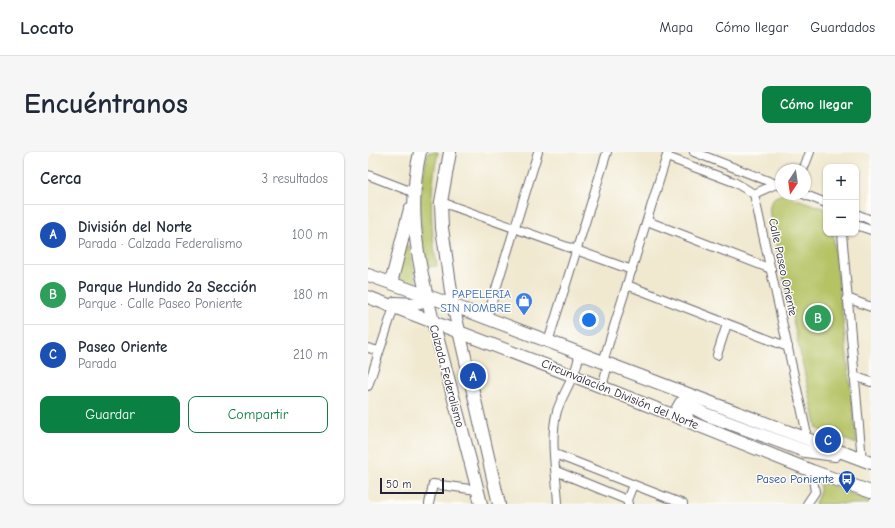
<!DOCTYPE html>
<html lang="es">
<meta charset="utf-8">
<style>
:root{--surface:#fff;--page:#f6f6f7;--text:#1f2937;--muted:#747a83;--line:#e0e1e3;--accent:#0b8043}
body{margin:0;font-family:"Comic Neue",sans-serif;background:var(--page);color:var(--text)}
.controls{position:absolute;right:12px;top:12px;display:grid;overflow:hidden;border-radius:8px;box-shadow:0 1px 3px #0004}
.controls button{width:36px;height:36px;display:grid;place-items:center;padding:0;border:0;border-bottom:1px solid var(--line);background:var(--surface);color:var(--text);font:20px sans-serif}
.compass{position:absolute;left:407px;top:12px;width:36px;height:36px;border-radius:50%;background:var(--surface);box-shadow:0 1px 3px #0004;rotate:193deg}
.scale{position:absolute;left:12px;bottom:10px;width:64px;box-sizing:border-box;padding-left:4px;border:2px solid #22223b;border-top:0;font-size:11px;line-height:14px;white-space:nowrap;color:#22223b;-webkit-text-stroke:3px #fdfcf7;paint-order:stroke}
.you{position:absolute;left:221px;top:168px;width:14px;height:14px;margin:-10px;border:3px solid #fff;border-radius:50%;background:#1a73e8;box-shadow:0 0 0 6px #1a73e833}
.badge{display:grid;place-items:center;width:26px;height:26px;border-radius:50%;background:var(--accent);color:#fff;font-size:13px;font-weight:700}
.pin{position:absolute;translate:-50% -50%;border:2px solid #fff;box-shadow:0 1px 4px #0006}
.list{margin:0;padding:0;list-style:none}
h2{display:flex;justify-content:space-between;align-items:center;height:52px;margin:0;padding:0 16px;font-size:17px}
h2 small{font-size:13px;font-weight:400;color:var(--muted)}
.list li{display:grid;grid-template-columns:26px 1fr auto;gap:12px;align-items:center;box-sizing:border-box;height:60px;padding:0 16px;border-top:1px solid var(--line)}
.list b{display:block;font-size:15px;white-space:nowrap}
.list p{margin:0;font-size:13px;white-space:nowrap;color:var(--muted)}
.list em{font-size:13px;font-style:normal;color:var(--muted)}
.actions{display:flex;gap:8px;padding:12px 16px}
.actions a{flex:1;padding:9px 0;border:1px solid var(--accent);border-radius:8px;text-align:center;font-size:14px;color:var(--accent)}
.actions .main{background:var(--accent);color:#fff}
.map{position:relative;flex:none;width:503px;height:352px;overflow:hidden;border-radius:8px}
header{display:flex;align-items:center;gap:24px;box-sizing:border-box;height:56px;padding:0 20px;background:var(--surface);border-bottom:1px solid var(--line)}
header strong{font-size:19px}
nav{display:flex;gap:22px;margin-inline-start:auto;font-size:14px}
.intro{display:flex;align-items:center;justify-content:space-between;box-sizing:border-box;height:96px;padding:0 24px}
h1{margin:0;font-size:28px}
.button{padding:10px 18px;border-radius:8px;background:var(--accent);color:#fff;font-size:14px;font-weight:700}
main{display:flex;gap:24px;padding:0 24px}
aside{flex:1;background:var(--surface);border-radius:8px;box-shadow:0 1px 3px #0004}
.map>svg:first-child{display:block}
.green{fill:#b5c365;stroke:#6c7250}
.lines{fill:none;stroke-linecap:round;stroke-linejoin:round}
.street-casing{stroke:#6a676f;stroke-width:10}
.primary-casing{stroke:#6a676f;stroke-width:14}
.street{stroke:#fff;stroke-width:8}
.primary{stroke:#fff;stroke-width:12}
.labels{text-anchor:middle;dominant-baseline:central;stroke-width:3;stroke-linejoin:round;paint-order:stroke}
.street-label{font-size:12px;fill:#22223b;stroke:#fdfcf7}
.shop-label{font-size:12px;fill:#366cbe;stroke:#fdfcf7;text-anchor:end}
.transit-label{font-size:12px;fill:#164399;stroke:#fdfcf7;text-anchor:end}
</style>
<header>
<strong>Locato</strong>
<nav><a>Mapa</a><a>Cómo llegar</a><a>Guardados</a></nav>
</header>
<div class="intro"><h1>Encuéntranos</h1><a class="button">Cómo llegar</a></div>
<main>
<aside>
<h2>Cerca<small>3 resultados</small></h2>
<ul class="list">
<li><span class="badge" style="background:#1a4fb4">A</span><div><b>División del Norte</b><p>Parada · Calzada Federalismo</p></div><em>100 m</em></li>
<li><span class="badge" style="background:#2e9e5b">B</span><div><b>Parque Hundido 2a Sección</b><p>Parque · Calle Paseo Poniente</p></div><em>180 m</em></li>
<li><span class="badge" style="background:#1a4fb4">C</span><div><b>Paseo Oriente</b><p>Parada</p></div><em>210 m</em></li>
</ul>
<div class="actions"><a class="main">Guardar</a><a>Compartir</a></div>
</aside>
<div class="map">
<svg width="503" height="352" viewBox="0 0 503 352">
<rect width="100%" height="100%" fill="#fdfcf7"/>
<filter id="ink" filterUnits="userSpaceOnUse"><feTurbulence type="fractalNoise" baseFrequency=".025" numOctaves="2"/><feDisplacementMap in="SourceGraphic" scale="8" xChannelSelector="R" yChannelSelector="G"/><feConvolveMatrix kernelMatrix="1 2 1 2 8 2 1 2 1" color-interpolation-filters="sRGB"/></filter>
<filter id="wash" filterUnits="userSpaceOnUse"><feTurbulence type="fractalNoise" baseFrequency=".012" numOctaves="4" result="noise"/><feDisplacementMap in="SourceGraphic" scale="16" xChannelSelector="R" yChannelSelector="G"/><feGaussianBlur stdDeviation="0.9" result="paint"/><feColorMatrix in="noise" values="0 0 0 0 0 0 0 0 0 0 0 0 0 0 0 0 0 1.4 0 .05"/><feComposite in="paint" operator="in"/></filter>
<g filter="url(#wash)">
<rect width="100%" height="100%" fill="#f0e8cf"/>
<g class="green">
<path d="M60,0H70C61,42 62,72 69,114L59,115C50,72 50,44 60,0Z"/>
<path d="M412,43H417L458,57V81H465L489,292L449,277L402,64C401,55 401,46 412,43Z"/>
<polygon points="36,93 41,94 49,135 28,128"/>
<polygon points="454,328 483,342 503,348 503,352 447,352 452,339 452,330"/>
</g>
</g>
<g filter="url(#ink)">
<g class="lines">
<defs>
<g id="street">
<polyline points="326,0 413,34"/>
<polyline points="299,5 366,30 386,42"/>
<polyline points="435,18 442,0"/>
<polyline points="0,23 47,41"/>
<polyline points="386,42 438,278 435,286"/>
<polyline points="386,42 408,32"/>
<polyline points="435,42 458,51"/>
<polyline points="73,50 264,118"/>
<polyline points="488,62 503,68"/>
<polyline points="279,69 403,117"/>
<polyline points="488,73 503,78"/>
<polyline points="474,81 494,308"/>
<polyline points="259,133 420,195"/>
<polyline points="479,146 503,155"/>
<polyline points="119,166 170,0"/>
<polyline points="180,190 239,0"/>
<polyline points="0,196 11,199"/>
<polyline points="349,203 359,172"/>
<polyline points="486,224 503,230"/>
<polyline points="0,234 26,155"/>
<polyline points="234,235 239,216 235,210 300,0"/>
<polyline points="187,302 315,352"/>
<polyline points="188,319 259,348"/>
<polyline points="61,352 65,332 109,338"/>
<path d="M190,352C189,323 181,288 189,259C195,240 210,221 211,201"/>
<polyline points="260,352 259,348 265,333"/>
<polyline points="439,352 447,340 444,319"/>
</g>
<g id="primary">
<path d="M52,0C36,68 56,137 74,203C87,252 101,302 113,352"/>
<polyline points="82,0 73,50 74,76 85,153 131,352"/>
<polyline points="0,123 68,147 503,311"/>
<polyline points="23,131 42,57"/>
<polyline points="0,145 234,235 444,319 503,340"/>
<polyline points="27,151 48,152 67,147"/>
<polyline points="319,265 311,262 309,258 313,251 316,251 337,262 437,299 467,303"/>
</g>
</defs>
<use href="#street" class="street-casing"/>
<use href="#primary" class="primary-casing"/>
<use href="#street" class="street"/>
<use href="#primary" class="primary"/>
</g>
</g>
<defs>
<symbol id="shop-pin" viewBox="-11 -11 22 30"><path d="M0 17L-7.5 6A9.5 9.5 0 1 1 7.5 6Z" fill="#3f7fe0" stroke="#fdfcf7"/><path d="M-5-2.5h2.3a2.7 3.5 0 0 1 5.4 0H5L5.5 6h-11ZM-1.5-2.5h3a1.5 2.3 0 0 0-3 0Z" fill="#fff"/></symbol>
<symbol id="bus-pin" viewBox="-11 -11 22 30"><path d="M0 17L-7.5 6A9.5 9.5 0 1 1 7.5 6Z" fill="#1a4fb4" stroke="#fdfcf7"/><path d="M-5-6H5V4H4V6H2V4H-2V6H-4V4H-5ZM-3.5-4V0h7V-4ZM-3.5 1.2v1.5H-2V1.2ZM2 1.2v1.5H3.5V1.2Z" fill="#fff"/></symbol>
</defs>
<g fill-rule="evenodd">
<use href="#shop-pin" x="146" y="139" width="20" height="27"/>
<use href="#bus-pin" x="469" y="317" width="20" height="27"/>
</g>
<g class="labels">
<g class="street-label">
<text transform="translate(415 115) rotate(78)">Calle Paseo Oriente</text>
<text transform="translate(79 224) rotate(75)">Calzada Federalismo</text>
<text transform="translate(252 242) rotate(22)">Circunvalación División del Norte</text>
</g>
<g class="shop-label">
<text x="143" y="142">PAPELERIA<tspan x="143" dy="14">SIN NOMBRE</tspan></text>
</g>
<g class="transit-label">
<text x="466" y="327">Paseo Poniente</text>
</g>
</g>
</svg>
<div class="controls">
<button>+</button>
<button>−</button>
</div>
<svg class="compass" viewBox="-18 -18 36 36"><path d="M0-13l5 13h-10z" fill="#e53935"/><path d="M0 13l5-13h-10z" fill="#747a83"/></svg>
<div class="scale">50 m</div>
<div class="you"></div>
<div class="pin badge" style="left:105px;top:224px;background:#1a4fb4">A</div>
<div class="pin badge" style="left:450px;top:166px;background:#2e9e5b">B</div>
<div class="pin badge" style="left:460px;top:288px;background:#1a4fb4">C</div>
</div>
</main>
